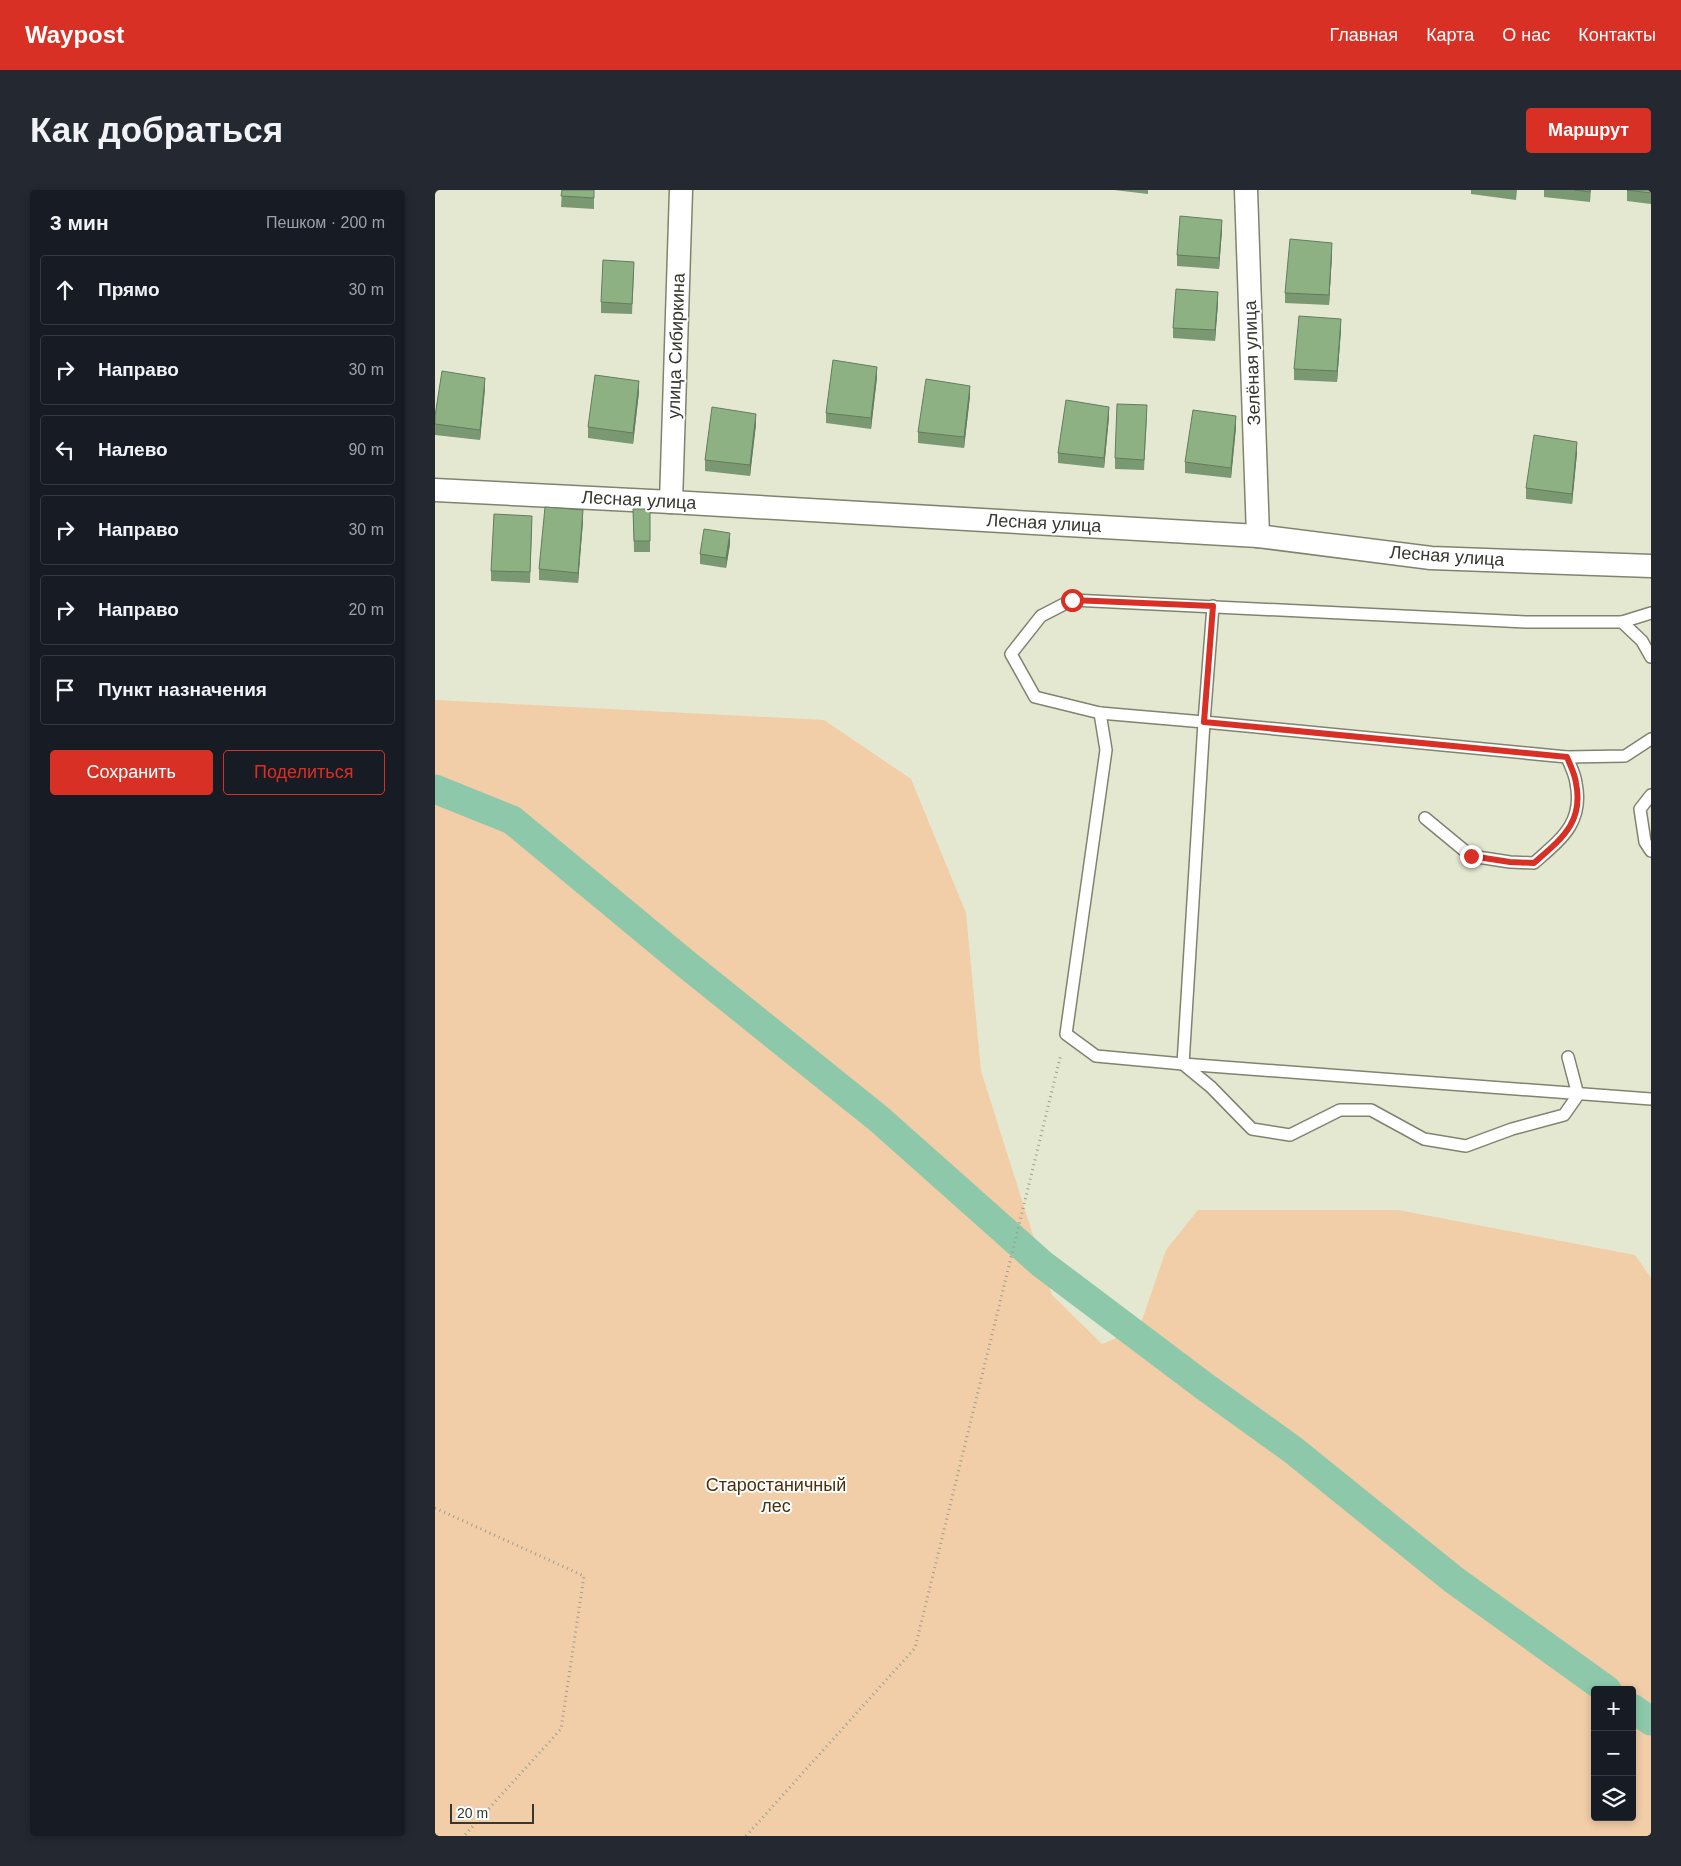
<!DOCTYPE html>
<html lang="ru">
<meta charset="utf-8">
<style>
:root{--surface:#171b24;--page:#242831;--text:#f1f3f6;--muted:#9ea1a6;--line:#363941;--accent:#d93025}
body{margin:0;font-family:Arial,sans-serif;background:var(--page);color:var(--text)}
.controls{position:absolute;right:15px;bottom:15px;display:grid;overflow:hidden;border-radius:5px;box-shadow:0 2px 8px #0003}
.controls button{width:45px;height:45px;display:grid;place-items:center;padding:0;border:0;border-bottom:1px solid var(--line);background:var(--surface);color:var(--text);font:25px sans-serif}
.scale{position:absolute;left:15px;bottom:12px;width:84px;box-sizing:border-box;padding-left:5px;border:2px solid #36382f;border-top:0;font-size:14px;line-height:18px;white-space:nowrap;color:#36382f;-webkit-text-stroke:4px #fff;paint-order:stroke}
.stop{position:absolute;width:15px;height:15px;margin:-11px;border:4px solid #d93025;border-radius:50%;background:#fff}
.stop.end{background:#d93025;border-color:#fff;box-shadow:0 1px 5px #0008}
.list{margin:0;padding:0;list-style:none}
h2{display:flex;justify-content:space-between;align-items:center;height:65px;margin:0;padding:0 20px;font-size:21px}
h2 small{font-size:16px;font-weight:400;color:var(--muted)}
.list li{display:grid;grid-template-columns:32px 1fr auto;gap:15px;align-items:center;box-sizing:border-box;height:70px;margin:0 10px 10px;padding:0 10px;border:1px solid var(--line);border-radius:5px}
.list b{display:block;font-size:19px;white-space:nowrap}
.list em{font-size:16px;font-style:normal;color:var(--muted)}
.actions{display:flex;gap:10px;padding:15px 20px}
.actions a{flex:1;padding:11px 0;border:1px solid var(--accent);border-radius:5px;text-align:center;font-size:18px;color:var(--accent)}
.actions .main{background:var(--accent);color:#fff}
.icon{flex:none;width:28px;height:28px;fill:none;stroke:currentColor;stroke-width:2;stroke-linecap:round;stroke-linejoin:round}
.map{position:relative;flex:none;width:1216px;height:1646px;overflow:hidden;border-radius:5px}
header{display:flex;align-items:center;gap:30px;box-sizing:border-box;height:70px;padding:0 25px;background:var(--accent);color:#fff}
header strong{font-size:24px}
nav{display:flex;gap:28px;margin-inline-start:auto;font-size:18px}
.intro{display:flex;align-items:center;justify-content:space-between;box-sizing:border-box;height:120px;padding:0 30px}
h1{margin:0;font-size:35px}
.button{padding:12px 22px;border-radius:5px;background:var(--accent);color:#fff;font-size:18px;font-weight:700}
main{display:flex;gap:30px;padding:0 30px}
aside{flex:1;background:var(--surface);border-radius:5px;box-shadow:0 2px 8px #0003}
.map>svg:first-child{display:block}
.green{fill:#f1cda8;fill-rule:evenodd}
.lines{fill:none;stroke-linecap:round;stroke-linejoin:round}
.canal{stroke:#8dc8aa;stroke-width:29}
.lane-casing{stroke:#80836f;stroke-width:14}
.street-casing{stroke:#80836f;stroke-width:25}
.path{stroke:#9c9f8e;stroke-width:3;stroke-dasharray:1 4;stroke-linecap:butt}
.lane{stroke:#fff;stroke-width:11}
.street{stroke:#fff;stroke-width:22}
.wall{fill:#7a9871}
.shaded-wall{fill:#637c5c}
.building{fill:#8eb183;stroke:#637c5c}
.route{stroke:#d93025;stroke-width:6}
.labels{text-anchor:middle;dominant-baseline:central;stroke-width:4;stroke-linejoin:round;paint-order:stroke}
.street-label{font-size:18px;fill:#36382f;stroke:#fff}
.park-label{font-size:18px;fill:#4b2f0c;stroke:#fff}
</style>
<header>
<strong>Waypost</strong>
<nav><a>Главная</a><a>Карта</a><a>О нас</a><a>Контакты</a></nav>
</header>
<div class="intro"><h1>Как добраться</h1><a class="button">Маршрут</a></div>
<main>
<aside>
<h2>3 мин<small>Пешком · 200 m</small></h2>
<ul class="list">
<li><svg class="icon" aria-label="ahead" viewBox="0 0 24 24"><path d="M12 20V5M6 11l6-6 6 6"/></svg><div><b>Прямо</b></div><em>30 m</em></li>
<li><svg class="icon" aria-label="right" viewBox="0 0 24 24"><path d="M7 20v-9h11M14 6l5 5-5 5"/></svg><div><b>Направо</b></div><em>30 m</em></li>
<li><svg class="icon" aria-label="left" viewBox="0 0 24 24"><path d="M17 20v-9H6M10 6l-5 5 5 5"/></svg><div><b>Налево</b></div><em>90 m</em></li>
<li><svg class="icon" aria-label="right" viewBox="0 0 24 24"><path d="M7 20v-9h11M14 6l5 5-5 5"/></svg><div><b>Направо</b></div><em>30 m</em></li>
<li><svg class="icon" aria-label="right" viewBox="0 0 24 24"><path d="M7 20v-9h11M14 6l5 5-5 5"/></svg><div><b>Направо</b></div><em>20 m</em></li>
<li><svg class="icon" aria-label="arrive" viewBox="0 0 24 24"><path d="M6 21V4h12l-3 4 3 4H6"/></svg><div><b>Пункт назначения</b></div></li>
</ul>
<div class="actions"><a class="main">Сохранить</a><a>Поделиться</a></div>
</aside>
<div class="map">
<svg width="1216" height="1646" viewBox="0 0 1216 1646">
<rect width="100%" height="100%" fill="#e4e8d1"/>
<path class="green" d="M0,510L389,530L476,589L531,723L546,881L617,1105L667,1154L704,1139L731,1060L763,1020H963L1200,1065L1216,1088V1646H0ZM1160,1500H1197V1627H1160Z"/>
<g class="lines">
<g class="canal">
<polyline points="0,599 77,630 251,774 444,929 607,1074 769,1196 858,1260 1019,1390 1172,1500"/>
<polyline points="1197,1518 1216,1531"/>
</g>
<defs>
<g id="lane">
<polyline points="778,416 769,532 748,874 776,897 817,939 855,945 905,920 936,920 989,949 1031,956 1077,939 1129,925 1143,905 1133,867"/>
<polyline points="1187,432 1216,423"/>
<polyline points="1216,467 1207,451 1187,432 1091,432 637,410 606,426 576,464 600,507 665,523 769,532 1132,567 1190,566 1216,549"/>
<polyline points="665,523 671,560 631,844 661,866 748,874 1216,909"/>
<polyline points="1216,605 1205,619 1210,652 1216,661"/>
<path d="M990,628L1036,666L1075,672L1099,673C1126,649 1149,633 1141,593C1140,584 1135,575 1132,567"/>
</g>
<g id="street">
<polyline points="811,0 823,346"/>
<polyline points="0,300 236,312 823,346 996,368 1216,376"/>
<polyline points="236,312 246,0"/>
</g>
</defs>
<use href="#lane" class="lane-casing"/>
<use href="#street" class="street-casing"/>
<g class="path">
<polyline points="0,1318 149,1386 126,1539 29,1646"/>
<polyline points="311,1646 480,1458 626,864"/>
</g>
<use href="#lane" class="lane"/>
<use href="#street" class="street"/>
</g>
<g class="wall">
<polygon points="127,0 159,0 159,19 126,17"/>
<polygon points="679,0 713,0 713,4"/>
<polygon points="1036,0 1082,0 1081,10 1036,4"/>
<polygon points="1109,0 1156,0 1155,12 1109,7"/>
<polygon points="1192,0 1216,0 1216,14 1192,11"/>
<polygon points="787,40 784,79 742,76 742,65"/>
<polygon points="897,64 894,115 850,113 850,103"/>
<polygon points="199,82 197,124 166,123 166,112"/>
<polygon points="783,113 780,151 738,148 738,138"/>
<polygon points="906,140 902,192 859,190 859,179"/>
<polygon points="442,187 436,239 391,233 391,223"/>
<polygon points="50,198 45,250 0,245 0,226"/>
<polygon points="204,202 198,254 153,248 153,237"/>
<polygon points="535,206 529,258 483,253 483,242"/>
<polygon points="712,226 709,280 680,279 680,268"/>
<polygon points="674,227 669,278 623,273 623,263"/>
<polygon points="321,234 315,286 270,281 270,270"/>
<polygon points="801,237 796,288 750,283 750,272"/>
<polygon points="1142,263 1137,314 1091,309 1091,298"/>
<polygon points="198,319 215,319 215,362 199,362"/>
<polygon points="148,331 143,393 104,390 104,379"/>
<polygon points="97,337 95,393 56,391 56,381"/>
<polygon points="295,354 291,378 265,374 265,364"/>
</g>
<g class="shaded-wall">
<polygon points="787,30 787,40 784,79 784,68"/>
<polygon points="897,53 897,64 894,115 894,105"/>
<polygon points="783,102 783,113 780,151 780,140"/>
<polygon points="906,129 906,140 902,192 902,181"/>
<polygon points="442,177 442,187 436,239 436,228"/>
<polygon points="50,188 50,198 45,250 45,240"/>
<polygon points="204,191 204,202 198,254 198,243"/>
<polygon points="535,196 535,206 529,258 529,247"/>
<polygon points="674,217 674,227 669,278 669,268"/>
<polygon points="321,224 321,234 315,286 315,275"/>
<polygon points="801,226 801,237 796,288 796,278"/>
<polygon points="1142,252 1142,263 1137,314 1137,304"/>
<polygon points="148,320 148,331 143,393 143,383"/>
<polygon points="295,343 295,354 291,378 291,368"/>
</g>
<g class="building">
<polygon points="127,0 159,0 159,8 126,6"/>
<polygon points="1140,0 1155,0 1155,2"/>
<polygon points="1192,0 1216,0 1216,3"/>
<polygon points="745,26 787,30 784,68 742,65"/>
<polygon points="855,49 897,53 894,105 850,103"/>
<polygon points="168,70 199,72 197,114 166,112"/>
<polygon points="741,99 783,102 780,140 738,138"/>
<polygon points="864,126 906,129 902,181 859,179"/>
<polygon points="398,170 442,177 436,228 391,223"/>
<polygon points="7,181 50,188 45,240 0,234 0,226"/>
<polygon points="160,185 204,191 198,243 153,237"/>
<polygon points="491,189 535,196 529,247 483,242"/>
<polygon points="631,210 674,217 669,268 623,263"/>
<polygon points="682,214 712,215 709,270 680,268"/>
<polygon points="277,217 321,224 315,275 270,270"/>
<polygon points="758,220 801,226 796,278 750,272"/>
<polygon points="1099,245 1142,252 1137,304 1091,298"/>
<polygon points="110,317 148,320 143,383 104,379"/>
<polygon points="198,319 215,319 215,351 199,351"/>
<polygon points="59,324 97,326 95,382 56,381"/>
<polygon points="269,339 295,343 291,368 265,364"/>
</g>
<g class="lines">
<path class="route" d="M637,410L778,416L769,532L1132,567C1135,575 1140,584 1141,593C1149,633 1126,649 1099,673L1075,672L1036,666"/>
</g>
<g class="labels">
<g class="street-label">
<text transform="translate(241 156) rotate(-88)">улица Сибиркина</text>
<text transform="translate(817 173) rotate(-92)">Зелёная улица</text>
<text transform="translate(204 310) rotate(3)">Лесная улица</text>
<text transform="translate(609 333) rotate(3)">Лесная улица</text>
<text transform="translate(1012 366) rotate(4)">Лесная улица</text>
</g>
<g class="park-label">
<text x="341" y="1295">Старостаничный<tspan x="341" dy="21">лес</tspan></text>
</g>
</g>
</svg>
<div class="controls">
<button>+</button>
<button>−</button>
<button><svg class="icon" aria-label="layers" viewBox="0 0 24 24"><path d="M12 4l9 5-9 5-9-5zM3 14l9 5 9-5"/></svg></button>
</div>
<div class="scale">20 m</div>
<div class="stop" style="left:637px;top:410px"></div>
<div class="stop end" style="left:1036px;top:666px"></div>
</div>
</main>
